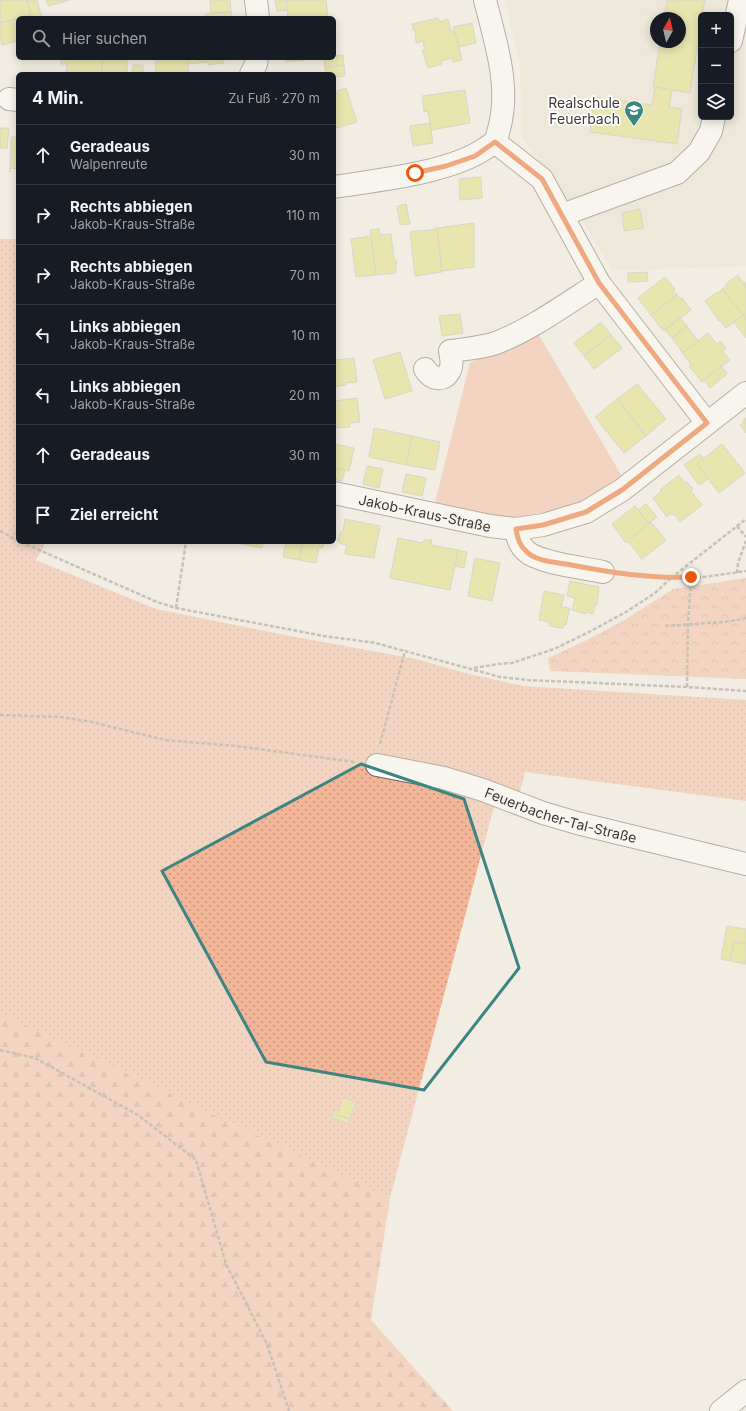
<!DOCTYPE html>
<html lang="de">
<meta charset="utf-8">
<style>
:root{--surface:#171b24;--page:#20242c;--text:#f1f3f6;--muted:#9ea1a6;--line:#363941}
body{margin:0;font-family:Inter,sans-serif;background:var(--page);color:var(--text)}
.controls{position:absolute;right:12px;top:12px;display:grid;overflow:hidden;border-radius:6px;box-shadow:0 2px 10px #0003}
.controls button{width:36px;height:36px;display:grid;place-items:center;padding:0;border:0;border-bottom:1px solid var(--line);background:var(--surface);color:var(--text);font:20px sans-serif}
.compass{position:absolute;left:650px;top:12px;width:36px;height:36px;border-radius:50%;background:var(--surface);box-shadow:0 2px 10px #0003;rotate:8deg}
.stop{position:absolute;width:12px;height:12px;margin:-9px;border:3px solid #ea580c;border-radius:50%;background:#fff}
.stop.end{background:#ea580c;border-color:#fff;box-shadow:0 1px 4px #0008}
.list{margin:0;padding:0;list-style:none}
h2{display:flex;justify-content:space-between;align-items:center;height:52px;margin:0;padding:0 16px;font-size:17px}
h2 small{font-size:13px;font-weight:400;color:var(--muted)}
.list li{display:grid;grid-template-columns:26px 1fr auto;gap:12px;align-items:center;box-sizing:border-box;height:60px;padding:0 16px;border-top:1px solid var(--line)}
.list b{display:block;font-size:15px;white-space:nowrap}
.list p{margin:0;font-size:13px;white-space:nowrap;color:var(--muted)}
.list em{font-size:13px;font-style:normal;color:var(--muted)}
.icon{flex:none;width:22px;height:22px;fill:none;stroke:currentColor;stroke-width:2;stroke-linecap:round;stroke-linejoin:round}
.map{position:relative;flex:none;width:746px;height:1411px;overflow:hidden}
.search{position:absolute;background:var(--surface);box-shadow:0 2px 10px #0003;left:16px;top:16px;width:320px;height:44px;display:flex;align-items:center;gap:10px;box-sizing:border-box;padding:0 14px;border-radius:6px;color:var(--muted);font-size:15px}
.panel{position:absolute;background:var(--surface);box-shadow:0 2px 10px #0003;left:16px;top:72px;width:320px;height:472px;border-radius:6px}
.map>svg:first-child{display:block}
.built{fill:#e9e2d0;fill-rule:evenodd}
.grass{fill:#f2b597}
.forest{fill:url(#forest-firs)}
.park{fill:url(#park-crowns)}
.garden{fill:url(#garden-dots)}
.building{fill:#dbdb72;stroke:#babaaf}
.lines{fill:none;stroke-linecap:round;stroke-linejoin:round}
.minor-casing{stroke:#69655c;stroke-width:24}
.path{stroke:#938f88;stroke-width:2.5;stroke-dasharray:4 2;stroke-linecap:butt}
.minor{stroke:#fff;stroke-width:22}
.route{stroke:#ea580c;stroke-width:5}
.marked{fill:none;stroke:#3d8581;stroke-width:3;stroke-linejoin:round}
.labels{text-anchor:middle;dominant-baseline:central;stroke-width:3.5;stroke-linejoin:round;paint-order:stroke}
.poi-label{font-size:14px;fill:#3c3a36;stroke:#fff;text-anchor:end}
.street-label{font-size:14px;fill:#3c3a36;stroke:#fff}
</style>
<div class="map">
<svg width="746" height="1411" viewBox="0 0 746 1411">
<defs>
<pattern id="forest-firs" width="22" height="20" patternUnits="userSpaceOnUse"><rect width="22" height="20" fill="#f2b597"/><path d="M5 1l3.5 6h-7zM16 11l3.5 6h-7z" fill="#c5947c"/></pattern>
<pattern id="park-crowns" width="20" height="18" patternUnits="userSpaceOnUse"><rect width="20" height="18" fill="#f2b597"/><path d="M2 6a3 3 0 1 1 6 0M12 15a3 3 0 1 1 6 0" fill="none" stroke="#c5947c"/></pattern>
<pattern id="garden-dots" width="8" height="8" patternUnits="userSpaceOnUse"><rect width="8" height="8" fill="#f2b597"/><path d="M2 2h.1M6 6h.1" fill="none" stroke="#c5947c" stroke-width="1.8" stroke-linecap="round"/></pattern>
</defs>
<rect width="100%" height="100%" fill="#f2ede2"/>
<path class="built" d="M505,0H746V266L612,271L582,220L522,137L520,65ZM701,15H731V117H701ZM656,18H680V42H656Z"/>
<polygon class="grass" points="536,330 623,478 579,504 507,520 434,506 470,363"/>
<polygon class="forest" points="0,1013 390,1198 371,1320 453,1411 0,1411"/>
<polygon class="park" points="746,578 746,679 550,671 548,658 587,640 626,619 673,589"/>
<polygon class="garden" points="0,239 18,239 18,542 45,542 43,548 36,560 156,609 290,636 416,659 465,673 523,686 746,700 746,801 525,772 519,795 499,788 390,1198 0,1013"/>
<g class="building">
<polygon points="0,0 27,0 31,15 0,23"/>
<polygon points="27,0 37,0 42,18 32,18"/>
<polygon points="46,0 70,0 48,6"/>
<polygon points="210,0 230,0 231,12 211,13"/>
<polygon points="275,0 286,0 287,10 277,11"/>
<polygon points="286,0 326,0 328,18 288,18"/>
<polygon points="667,0 705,0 702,15 701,15 701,24 690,93 653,87 660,42 680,42 680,18 664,18"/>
<polygon points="231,12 232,18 206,18 205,14"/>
<polygon points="438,18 439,22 448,19 451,32 455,31 462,60 453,62 452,58 441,61 442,64 428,68 422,50 425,50 423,41 416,43 415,30 413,30 412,24"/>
<polygon points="18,19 18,41 2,45 0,37 0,23"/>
<polygon points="472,23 476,43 459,47 453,27"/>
<polygon points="343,55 344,65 325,68 324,58 334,58 334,56"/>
<polygon points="61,58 102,58 102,74 66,74 67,64 61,64"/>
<rect x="102" y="58" width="25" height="16"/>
<polygon points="158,58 187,58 189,74 156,74 155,61 159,61"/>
<polygon points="187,58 223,58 224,63 208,65 208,62 188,64"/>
<polygon points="285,58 304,58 304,60 286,62"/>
<polygon points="133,65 143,65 143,74 132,74"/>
<polygon points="344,65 345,76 334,77 334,74 326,74 325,68"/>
<polygon points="655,87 672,90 669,107 682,109 677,144 590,132 595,97 652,105"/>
<polygon points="346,88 357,122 337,128 334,120 334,95 337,94 337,91"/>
<polygon points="465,90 470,123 431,130 428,111 424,112 422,96"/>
<polygon points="430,123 433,143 413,146 410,126"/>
<polygon points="0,128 9,128 7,148 0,148"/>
<polygon points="11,137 18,137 18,169 10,168 10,172"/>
<polygon points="481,177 482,198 460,200 459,179"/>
<polygon points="406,204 410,224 400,225 397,206"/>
<polygon points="640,209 643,228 624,231 622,213"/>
<polygon points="474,223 474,267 442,271 437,228"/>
<polygon points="435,228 437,228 442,272 415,276 410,232 425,230 425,231 435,229"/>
<polygon points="379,229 380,235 391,234 394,259 397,261 396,266 395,265 396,273 376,275 370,230"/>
<polygon points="371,236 376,275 356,277 351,239"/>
<polygon points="647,272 648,281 628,282 628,273"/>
<polygon points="738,275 743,283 744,282 746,283 746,319 722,289 727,286 726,284"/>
<polygon points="665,277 675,289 673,290 677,295 651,315 638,298"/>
<polygon points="722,289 743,315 726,328 720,320 719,321 705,301 717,292 718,293"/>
<polygon points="677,295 680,299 682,298 691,310 663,331 651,315"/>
<polygon points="460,314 463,333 442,336 439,316"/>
<polygon points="743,315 746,319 746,338 734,322"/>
<polygon points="680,318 687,326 672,338 665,330"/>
<polygon points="601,322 611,335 584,356 574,343"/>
<polygon points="687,326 698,341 683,353 672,338"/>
<polygon points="708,333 717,344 720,341 726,348 722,351 730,360 702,382 689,366 691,364 682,353"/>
<polygon points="611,335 622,348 594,369 584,356"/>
<polygon points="400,352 412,391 385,399 373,360"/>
<polygon points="354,358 357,382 346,383 346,385 334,387 334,360"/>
<polygon points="721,366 727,374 710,388 704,380"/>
<polygon points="637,384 666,419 646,436 617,399"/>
<polygon points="357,398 360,422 349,423 350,427 337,428 336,425 334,425 334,401"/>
<polygon points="617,399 646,436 624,453 595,417"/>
<polygon points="746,418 746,433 740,425 745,421 743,420"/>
<polygon points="374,428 412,436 406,465 369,457"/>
<polygon points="412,436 440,442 435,470 406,465"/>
<polygon points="334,444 354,448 349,471 336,468 335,471 334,471"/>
<polygon points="722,444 745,473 719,493 697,464"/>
<polygon points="700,454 704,459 697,464 708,479 699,485 684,465"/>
<polygon points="367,466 383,469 379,488 363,484"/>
<polygon points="336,468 345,470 342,481 334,479 334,471 335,471"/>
<polygon points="406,474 426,478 422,496 402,492"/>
<polygon points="679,475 685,483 687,482 693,489 691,491 702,505 680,522 675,515 670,514 667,517 653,498 662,491 660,490"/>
<polygon points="646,504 657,517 649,523 638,510"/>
<polygon points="635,506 649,524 626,543 612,524"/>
<polygon points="345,519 380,526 374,558 345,554 347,545 341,544 338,541 340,533 343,531"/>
<polygon points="651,522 666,540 642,559 628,541"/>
<polygon points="398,538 423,543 424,540 432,540 431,545 458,550 450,590 390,578"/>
<polygon points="232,542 263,542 262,548"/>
<polygon points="286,542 303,542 299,560 283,557"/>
<polygon points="303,542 324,542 322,548 319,547 316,563 299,560"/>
<polygon points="458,550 467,552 464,568 455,566"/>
<polygon points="475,558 500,563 492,601 468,596"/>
<polygon points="570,581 599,587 597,605 595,605 593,614 587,612 586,614 572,610 575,598 567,596"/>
<polygon points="544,591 564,595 561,607 570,608 566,625 563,625 563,628 549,626 550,622 539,620"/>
<polygon points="727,926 746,929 746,944 734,942 730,961 721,959"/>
<polygon points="734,942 746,944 746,964 730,961"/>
<polygon points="343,1098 356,1102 350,1119 337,1115"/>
<polygon points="335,1109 339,1111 337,1115 350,1119 349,1124 332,1118"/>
</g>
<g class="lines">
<defs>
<g id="minor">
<polyline points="256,0 258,18"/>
<polyline points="731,41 740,0"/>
<polyline points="251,74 256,64 257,58"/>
<polyline points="9,99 18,100"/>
<polyline points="495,142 542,179 599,283 707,423"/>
<path d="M334,187C378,180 450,173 486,148C489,146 494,143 496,140C497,137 498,132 499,129C511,86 495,41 485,0"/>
<polyline points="562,215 677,173 699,152 711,131 714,117"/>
<path d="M425,369C431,379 444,383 450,370C453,364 451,357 450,351C465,349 481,348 496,343C532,329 566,304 599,283"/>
<path id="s1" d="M334,493L490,526L516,529L543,525L586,512L622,490L746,393"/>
<path d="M516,529C517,537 519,545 526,551C538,563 585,568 603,572"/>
<path id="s2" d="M377,765L444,778L483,790L543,813L577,823L746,864"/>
<polyline points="721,1411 746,1391"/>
</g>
</defs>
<use href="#minor" class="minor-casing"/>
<g class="path">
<polyline points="737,526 746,537"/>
<polyline points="0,531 18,541"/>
<polyline points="21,542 157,602 176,608 324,636 376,643 404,651"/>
<polyline points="737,573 738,563 746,541"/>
<polyline points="623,574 671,578 746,519"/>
<polyline points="176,608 186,542"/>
<polyline points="665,626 723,622 744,619 746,617"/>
<polyline points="474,668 498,664 512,663 554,649 589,632 626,612 655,593 671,578 704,577 746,571"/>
<polyline points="687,687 688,625 691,577"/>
<polyline points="0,715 60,717 92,722 165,740 236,746 355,762"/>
<polyline points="380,744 405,651 500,677 528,680 687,687 746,691"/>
<polyline points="0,1050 35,1058 138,1115 196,1160 226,1264 267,1344 289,1411"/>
</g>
<use href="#minor" class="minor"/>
</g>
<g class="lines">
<path class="route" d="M415,173L446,166L475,156L495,142L542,179L599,283L707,423L622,490L586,512L543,525L516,529C517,537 519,545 526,551C535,561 553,562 566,564C607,572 649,579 691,577"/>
</g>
<path d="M0 0H746V1411H0ZM361,764L464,799L519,968L424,1090L266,1062L162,871Z" fill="#f2ede2" fill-opacity=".55" fill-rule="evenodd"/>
<path class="marked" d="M361,764L464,799L519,968L424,1090L266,1062L162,871Z"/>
<defs>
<symbol id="school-pin" viewBox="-11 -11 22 30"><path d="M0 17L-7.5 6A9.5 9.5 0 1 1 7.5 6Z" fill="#3d8581" stroke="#fff"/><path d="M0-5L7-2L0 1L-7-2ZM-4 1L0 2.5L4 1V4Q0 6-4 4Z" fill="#fff"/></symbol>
</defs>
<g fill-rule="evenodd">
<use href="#school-pin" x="623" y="99" width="22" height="30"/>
</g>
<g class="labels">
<g class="poi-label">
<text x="620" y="102">Realschule<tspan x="620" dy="16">Feuerbach</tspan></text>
</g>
<g class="street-label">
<text stroke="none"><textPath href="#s1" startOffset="93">Jakob-Kraus-Straße</textPath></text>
<text stroke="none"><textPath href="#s2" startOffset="191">Feuerbacher-Tal-Straße</textPath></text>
</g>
</g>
</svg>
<div class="controls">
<button>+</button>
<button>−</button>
<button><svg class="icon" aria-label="layers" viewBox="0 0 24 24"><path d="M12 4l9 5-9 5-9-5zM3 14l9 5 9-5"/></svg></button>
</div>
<svg class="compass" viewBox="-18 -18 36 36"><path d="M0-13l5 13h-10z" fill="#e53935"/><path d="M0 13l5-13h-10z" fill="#9ea1a6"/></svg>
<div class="stop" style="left:415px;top:173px"></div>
<div class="stop end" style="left:691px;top:577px"></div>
<div class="search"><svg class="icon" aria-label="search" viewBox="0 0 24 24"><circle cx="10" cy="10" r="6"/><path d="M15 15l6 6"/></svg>Hier suchen</div>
<section class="panel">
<h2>4 Min.<small>Zu Fuß · 270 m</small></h2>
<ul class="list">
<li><svg class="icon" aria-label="ahead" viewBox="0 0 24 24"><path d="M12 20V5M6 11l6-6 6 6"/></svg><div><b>Geradeaus</b><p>Walpenreute</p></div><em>30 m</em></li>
<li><svg class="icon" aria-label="right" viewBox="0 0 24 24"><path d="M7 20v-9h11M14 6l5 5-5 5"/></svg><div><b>Rechts abbiegen</b><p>Jakob-Kraus-Straße</p></div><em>110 m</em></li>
<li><svg class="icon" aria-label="right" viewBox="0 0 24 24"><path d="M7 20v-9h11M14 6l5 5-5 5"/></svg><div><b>Rechts abbiegen</b><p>Jakob-Kraus-Straße</p></div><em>70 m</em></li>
<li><svg class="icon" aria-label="left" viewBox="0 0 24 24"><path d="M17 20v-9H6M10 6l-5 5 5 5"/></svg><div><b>Links abbiegen</b><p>Jakob-Kraus-Straße</p></div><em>10 m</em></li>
<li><svg class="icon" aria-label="left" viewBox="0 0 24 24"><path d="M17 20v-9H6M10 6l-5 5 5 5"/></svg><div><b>Links abbiegen</b><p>Jakob-Kraus-Straße</p></div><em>20 m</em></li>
<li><svg class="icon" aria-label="ahead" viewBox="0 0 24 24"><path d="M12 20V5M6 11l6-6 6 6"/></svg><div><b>Geradeaus</b></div><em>30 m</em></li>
<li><svg class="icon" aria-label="arrive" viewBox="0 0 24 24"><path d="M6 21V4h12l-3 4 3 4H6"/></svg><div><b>Ziel erreicht</b></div></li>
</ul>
</section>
</div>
